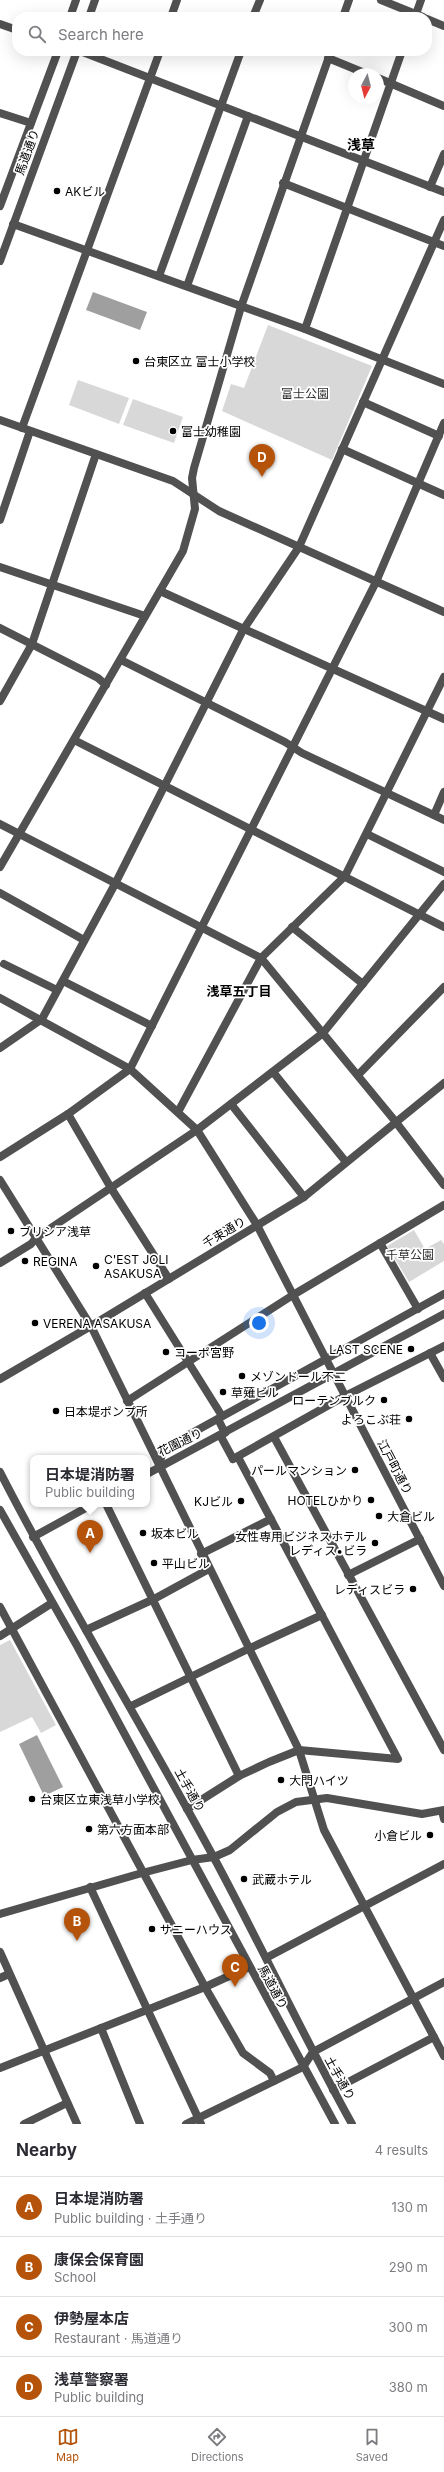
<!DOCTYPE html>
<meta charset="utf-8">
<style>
:root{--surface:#fff;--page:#f2f2f3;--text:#2b2b33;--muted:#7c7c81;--line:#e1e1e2;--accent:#b45309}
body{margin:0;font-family:Inter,"Noto Sans JP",sans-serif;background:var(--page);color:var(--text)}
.compass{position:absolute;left:348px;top:68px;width:36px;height:36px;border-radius:50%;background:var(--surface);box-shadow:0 4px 16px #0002;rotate:187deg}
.you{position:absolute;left:259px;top:1323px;width:14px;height:14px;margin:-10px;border:3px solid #fff;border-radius:50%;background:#1a73e8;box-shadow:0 0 0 6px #1a73e833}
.badge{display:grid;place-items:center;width:26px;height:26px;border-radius:50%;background:var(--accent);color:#fff;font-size:13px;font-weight:700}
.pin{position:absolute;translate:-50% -33px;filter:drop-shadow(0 1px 2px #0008)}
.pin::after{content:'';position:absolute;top:21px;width:14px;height:12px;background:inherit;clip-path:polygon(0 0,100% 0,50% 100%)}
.popup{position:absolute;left:30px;top:1455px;width:120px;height:52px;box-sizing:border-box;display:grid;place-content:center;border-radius:8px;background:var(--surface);filter:drop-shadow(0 1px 3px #0005);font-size:13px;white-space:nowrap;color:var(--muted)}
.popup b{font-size:15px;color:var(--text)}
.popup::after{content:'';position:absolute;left:50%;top:100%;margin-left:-8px;border:8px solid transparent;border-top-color:var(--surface)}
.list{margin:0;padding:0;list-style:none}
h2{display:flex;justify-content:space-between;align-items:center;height:52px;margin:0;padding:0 16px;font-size:17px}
h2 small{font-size:13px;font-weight:400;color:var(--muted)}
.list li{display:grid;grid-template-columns:26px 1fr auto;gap:12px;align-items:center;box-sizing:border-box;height:60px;padding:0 16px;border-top:1px solid var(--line)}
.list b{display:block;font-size:15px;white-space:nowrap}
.list p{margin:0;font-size:13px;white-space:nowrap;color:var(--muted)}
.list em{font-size:13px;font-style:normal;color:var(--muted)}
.icon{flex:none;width:22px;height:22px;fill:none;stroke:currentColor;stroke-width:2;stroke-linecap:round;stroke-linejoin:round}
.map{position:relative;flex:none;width:444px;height:2124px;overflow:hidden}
.search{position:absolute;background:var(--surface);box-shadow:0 4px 16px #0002;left:12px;right:12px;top:12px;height:44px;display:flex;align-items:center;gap:10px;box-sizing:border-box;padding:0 14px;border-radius:16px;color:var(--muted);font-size:15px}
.sheet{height:292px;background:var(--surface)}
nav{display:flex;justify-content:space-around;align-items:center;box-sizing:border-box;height:56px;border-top:1px solid var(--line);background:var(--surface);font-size:11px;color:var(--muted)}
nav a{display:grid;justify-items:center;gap:2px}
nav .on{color:var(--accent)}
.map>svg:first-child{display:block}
.green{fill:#d8d8d8}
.water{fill:#9f9f9f}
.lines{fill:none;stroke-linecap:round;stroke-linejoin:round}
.service{stroke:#515151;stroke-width:8}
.pedestrian{stroke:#515151;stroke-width:8}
.minor{stroke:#515151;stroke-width:8}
.tertiary{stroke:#515151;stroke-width:8}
.poi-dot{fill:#000;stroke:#fff;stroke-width:1.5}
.labels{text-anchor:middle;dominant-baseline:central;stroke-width:3.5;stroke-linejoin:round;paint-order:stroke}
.street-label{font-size:12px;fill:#000;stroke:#fff}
.poi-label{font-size:12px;fill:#000;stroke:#fff;text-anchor:start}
.park-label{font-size:12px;fill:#2f2f2f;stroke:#fff}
.neighbourhood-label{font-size:13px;font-weight:bold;fill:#000;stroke:#fff}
.quarter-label{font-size:14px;font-weight:bold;fill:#000;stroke:#fff}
</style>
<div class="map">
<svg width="444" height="2124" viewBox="0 0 444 2124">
<rect width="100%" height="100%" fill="#fff"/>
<g class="green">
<polygon points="268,325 372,366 332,460 222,411 231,384 244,388"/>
<polygon points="78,380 129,398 119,424 69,405"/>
<polygon points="133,399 183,417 174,443 123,425"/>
<polygon points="414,1230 425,1249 441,1240 444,1244 444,1261 409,1282 387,1246"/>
<polygon points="10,1640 56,1725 41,1733 32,1717 0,1732 0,1645"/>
</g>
<g class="water">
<polygon points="93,292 147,312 140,330 86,310"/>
<polygon points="37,1735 63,1787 44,1796 19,1744"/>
</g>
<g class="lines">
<g class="service">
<polyline points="328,58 367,74"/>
<polyline points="378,78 444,106"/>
<polyline points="0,113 31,123"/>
<polyline points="283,183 444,246"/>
<polyline points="187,286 248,116"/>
<polyline points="363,402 439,436"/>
<polyline points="0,567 145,616"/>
<polyline points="121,660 285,742 302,753 444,820"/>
<polyline points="434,815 444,792"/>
<polyline points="367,834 444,872"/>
<polyline points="0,893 84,940"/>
<polyline points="292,927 363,984"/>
<polyline points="4,964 57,990"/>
<polyline points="63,981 152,1026"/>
<polyline points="273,1072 346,1162"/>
<polyline points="231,1104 304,1197"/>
<polyline points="0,1263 31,1244 36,1238"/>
<polyline points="145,1293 222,1416"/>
<polyline points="274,1437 444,1750"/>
<polyline points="238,1457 398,1759 299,1750 269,1762 239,1776"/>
<polyline points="233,1459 345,1396 444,1346"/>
<polyline points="201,1554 271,1519"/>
<polyline points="348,1575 420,1539"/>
<polyline points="248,1649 322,1615"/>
<polyline points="0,1978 9,1974"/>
<polyline points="101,2028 140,2124"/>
<polyline points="333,2090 434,2037"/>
</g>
<polyline class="pedestrian" points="380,1243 418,1309"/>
<g class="minor">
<polyline points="381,0 423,17"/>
<polyline points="171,17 177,0"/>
<polyline points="253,17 260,0"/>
<polyline points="415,17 421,0"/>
<polyline points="427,19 444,26"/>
<polyline points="430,187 444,154"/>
<polyline points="13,224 305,329 444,384"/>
<polyline points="159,276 241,51"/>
<polyline points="305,329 402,51"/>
<polyline points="22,428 160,51"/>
<polyline points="342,449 444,495"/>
<polyline points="0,520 30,431"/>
<polyline points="160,591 444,719"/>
<polyline points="0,628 98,678 106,685"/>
<polyline points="0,701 32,644 96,454"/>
<polyline points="74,740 444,927"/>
<polyline points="0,824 261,958 395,1121 444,1185"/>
<polyline points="0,998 130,1069 197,1130 257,1225 326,1359"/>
<polyline points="0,1048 42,1019 115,884 243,630 299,547 444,220"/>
<polyline points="358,1075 444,987"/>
<polyline points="178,1112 261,958 345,876 444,677"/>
<polyline points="68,1114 111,1188 169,1279"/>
<polyline points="0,1157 68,1114 130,1069 376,582"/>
<polyline points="0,1180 91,1326 299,1750 324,1830 444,2056"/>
<polyline points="36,1238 197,1130 323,1033 444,884"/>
<polyline points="430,1353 444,1378"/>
<polyline points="127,1401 293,1295 444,1205"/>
<polyline points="218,1419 225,1433"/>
<polyline points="220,1435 233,1459"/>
<polyline points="106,1504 239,1776 187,1809"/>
<polyline points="0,1607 205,1987 243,2053 270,2073 274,2081"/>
<polyline points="86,1630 154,1599 209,1569"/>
<polyline points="0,1636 52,1603"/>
<polyline points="131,1706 248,1649"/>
<polyline points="442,1811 444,1819"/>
<polyline points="90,1887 201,2124"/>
<polyline points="0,1952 77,2124"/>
<polyline points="266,1958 444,1864"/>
<polyline points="0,2068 205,1987 249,1967"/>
<polyline points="24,2124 67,2103"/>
<polyline points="186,2124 303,2067 313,2052 444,1982"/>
</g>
<g class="tertiary">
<polyline points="70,17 76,0"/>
<polyline points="89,17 95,0"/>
<polyline points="343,17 349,0"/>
<polyline points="0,24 17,30"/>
<polyline points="80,51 444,192"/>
<polyline points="0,206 58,51"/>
<polyline points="0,261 77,51"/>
<polyline points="0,420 173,481 219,511 444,612"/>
<polyline points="376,582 444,423"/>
<polyline points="0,867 183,551 195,509 192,478 194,468 241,307 331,51"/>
<polyline points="326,1359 444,1586"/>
<polyline points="0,1379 91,1326 304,1197 444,1083"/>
<polyline points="159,1467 163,1449 444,1294"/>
<path d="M0,1472C67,1603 144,1728 213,1856C261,1945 303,2036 352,2124"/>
<polyline points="147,1474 444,1314"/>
<polyline points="0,1510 76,1644 335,2124"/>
<polyline points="33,1537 93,1504"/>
<polyline points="0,1914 142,1873 192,1860 214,1857 230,1850 277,1812 296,1802 327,1798 422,1814 444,1810"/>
</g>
</g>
<g class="poi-dot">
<circle cx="57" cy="191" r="4"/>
<circle cx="136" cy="361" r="4"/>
<circle cx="173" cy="431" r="4"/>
<circle cx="11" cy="1231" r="4"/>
<circle cx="25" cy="1261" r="4"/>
<circle cx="96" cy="1266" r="4"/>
<circle cx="35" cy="1323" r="4"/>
<circle cx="411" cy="1349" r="4"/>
<circle cx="166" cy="1352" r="4"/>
<circle cx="242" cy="1376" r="4"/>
<circle cx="223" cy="1392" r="4"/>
<circle cx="384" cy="1400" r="4"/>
<circle cx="56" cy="1411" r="4"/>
<circle cx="409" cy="1419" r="4"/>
<circle cx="355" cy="1470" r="4"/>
<circle cx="371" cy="1500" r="4"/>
<circle cx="241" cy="1501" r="4"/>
<circle cx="379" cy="1516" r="4"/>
<circle cx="143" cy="1533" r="4"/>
<circle cx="375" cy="1543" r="4"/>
<circle cx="154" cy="1563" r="4"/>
<circle cx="413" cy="1589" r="4"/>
<circle cx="281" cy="1780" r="4"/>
<circle cx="32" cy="1799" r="4"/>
<circle cx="89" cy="1829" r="4"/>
<circle cx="430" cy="1835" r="4"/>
<circle cx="244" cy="1879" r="4"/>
<circle cx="152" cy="1929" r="4"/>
</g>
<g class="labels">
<g class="street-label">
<text transform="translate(27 152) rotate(-70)">馬道通り</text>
<text transform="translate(224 1232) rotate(-31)">千束通り</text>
<text transform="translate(180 1442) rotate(-26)">花園通り</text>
<text transform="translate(395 1467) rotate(62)">江戸町通り</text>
<text transform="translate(190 1790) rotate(61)">土手通り</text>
<text transform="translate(273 1987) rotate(62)">馬道通り</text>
<text transform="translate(340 2078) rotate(61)">土手通り</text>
</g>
<g class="poi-label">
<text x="65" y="191">AKビル</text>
<text x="144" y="361">台東区立 富士小学校</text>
<text x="181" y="431">富士幼稚園</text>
<text x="19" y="1231">ブリシア浅草</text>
<text x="104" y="1259">C'EST JOLI<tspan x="104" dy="14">ASAKUSA</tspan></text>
<text x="33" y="1261">REGINA</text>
<text x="43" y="1323">VERENA ASAKUSA</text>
<text x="403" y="1349" text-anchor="end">LAST SCENE</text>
<text x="174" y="1352">コーポ宮野</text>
<text x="250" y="1376">メゾンドール不二</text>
<text x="231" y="1392">草薙ビル</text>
<text x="376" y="1400" text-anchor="end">ローテンブルク</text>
<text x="64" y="1411">日本堤ポンプ所</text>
<text x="401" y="1419" text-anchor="end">よろこぶ荘</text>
<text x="347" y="1470" text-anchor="end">パールマンション</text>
<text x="363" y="1500" text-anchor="end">HOTELひかり</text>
<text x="233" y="1501" text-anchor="end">KJビル</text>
<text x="387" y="1516">大倉ビル</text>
<text x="151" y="1533">坂本ビル</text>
<text x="367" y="1536" text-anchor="end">女性専用ビジネスホテル<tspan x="367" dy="14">レディス•ビラ</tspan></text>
<text x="162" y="1563">平山ビル</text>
<text x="405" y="1589" text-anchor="end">レディスビラ</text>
<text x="289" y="1780">大門ハイツ</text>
<text x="40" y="1799">台東区立東浅草小学校</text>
<text x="97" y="1829">第六方面本部</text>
<text x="422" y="1835" text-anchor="end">小倉ビル</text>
<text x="252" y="1879">武蔵ホテル</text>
<text x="160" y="1929">サニーハウス</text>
</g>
<g class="park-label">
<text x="305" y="393">富士公園</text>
<text x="410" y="1254">千草公園</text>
</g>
<g class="neighbourhood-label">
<text x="239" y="991">浅草五丁目</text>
</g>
<g class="quarter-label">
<text x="361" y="144">浅草</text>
</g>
</g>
</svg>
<svg class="compass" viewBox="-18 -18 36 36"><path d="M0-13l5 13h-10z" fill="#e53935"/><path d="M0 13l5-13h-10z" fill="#7c7c81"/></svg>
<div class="you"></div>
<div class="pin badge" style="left:90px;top:1553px">A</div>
<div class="popup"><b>日本堤消防署</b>Public building</div>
<div class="pin badge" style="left:77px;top:1941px">B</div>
<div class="pin badge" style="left:235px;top:1987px">C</div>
<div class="pin badge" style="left:262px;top:477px">D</div>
<div class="search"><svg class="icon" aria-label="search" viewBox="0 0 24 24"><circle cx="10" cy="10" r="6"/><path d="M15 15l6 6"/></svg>Search here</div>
</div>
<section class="sheet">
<h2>Nearby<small>4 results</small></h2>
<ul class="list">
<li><span class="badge">A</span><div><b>日本堤消防署</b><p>Public building · 土手通り</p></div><em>130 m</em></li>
<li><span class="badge">B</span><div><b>康保会保育園</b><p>School</p></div><em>290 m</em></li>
<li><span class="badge">C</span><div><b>伊勢屋本店</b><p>Restaurant · 馬道通り</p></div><em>300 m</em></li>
<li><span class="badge">D</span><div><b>浅草警察署</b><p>Public building</p></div><em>380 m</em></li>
</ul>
</section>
<nav>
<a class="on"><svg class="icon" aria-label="map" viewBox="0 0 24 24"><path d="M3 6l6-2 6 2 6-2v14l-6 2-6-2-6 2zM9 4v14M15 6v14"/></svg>Map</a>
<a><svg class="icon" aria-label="directions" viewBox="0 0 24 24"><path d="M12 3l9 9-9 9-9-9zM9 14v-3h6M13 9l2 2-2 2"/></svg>Directions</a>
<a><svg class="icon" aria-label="saved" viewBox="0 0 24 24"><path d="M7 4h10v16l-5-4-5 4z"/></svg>Saved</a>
</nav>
